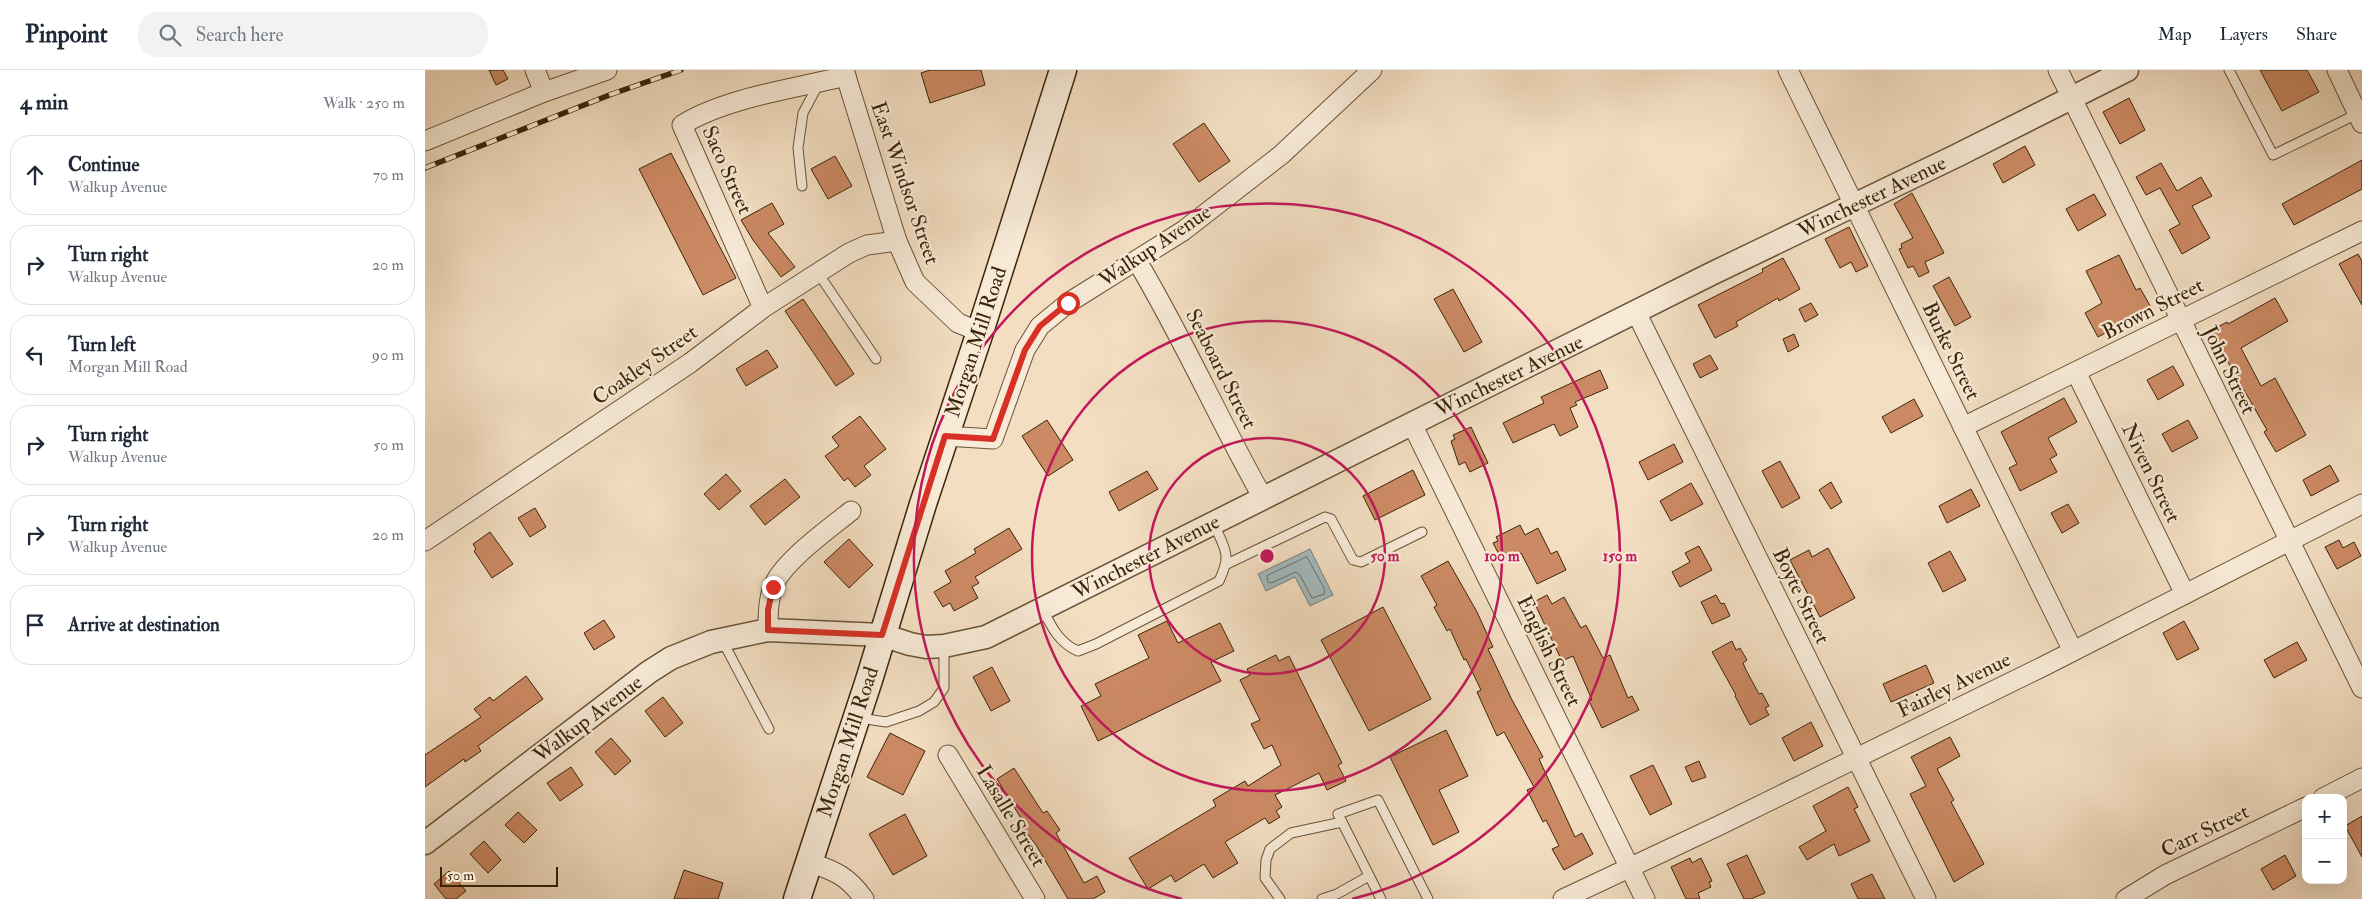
<!DOCTYPE html>
<meta charset="utf-8">
<style>
:root{--surface:#fff;--page:#f2f2f3;--text:#1f2937;--muted:#747a83;--line:#e0e1e3}
body{margin:0;font-family:"IM FELL Double Pica",serif;background:var(--page);color:var(--text)}
.controls{position:absolute;right:15px;bottom:15px;display:grid;overflow:hidden;border-radius:10px;box-shadow:0 5px 20px #0002}
.controls button{width:45px;height:45px;display:grid;place-items:center;padding:0;border:0;border-bottom:1px solid var(--line);background:var(--surface);color:var(--text);font:25px sans-serif}
.scale{position:absolute;left:15px;bottom:12px;width:118px;box-sizing:border-box;padding-left:5px;border:2px solid #3b2508;border-top:0;font-size:14px;line-height:18px;white-space:nowrap;color:#3b2508;-webkit-text-stroke:4px #f7ead7;paint-order:stroke}
.stop{position:absolute;width:15px;height:15px;margin:-11px;border:4px solid #d93025;border-radius:50%;background:#fff}
.stop.end{background:#d93025;border-color:#fff;box-shadow:0 1px 5px #0008}
.list{margin:0;padding:0;list-style:none}
h2{display:flex;justify-content:space-between;align-items:center;height:65px;margin:0;padding:0 20px;font-size:21px}
h2 small{font-size:16px;font-weight:400;color:var(--muted)}
.list li{display:grid;grid-template-columns:32px 1fr auto;gap:15px;align-items:center;box-sizing:border-box;height:80px;margin:0 10px 10px;padding:0 10px;border:1px solid var(--line);border-radius:20px}
.list b{display:block;font-size:19px;white-space:nowrap}
.list p{margin:0;font-size:16px;white-space:nowrap;color:var(--muted)}
.list em{font-size:16px;font-style:normal;color:var(--muted)}
.icon{flex:none;width:28px;height:28px;fill:none;stroke:currentColor;stroke-width:2;stroke-linecap:round;stroke-linejoin:round}
.map{position:relative;flex:none;width:1937px;height:829px;overflow:hidden}
header{display:flex;align-items:center;gap:30px;box-sizing:border-box;height:70px;padding:0 25px;background:var(--surface);border-bottom:1px solid var(--line)}
header strong{font-size:24px}
nav{display:flex;gap:28px;margin-inline-start:auto;font-size:18px}
.search{width:350px;height:45px;background:var(--page);display:flex;align-items:center;gap:12px;box-sizing:border-box;padding:0 18px;border-radius:20px;color:var(--muted);font-size:19px}
main{display:flex}
aside{flex:1;background:var(--surface)}
.map>svg:first-child{display:block}
.water{fill:#a1b9be;stroke:#787e75}
.lines{fill:none;stroke-linecap:round;stroke-linejoin:round}
.shore{stroke:#6e6f63;stroke-width:1}
.building{fill:#cc8a64;stroke:#3b2508}
.service-casing{stroke:#695336;stroke-width:11}
.minor-casing{stroke:#695336;stroke-width:21}
.tertiary-casing{stroke:#695336;stroke-width:25}
.secondary-casing{stroke:#3b2508;stroke-width:29}
.service{stroke:#f7ead7;stroke-width:9}
.minor{stroke:#f7ead7;stroke-width:19}
.tertiary{stroke:#f7ead7;stroke-width:22}
.secondary{stroke:#f7ead7;stroke-width:26}
.rail-casing{stroke:#3b2508;stroke-width:5.5}
.rail{stroke:#f7ead7;stroke-width:4;stroke-dasharray:11;stroke-linecap:butt}
.route{stroke:#d93025;stroke-width:6}
.ring{fill:none;stroke:#c2185b;stroke-width:2.5}
.labels{text-anchor:middle;dominant-baseline:central;stroke-width:4.5;stroke-linejoin:round;paint-order:stroke}
.street-label{font-size:21px;fill:#3b2508;stroke:#f7ead7}
.centre{fill:#c2185b;stroke:#f7ead7;stroke-width:2.5}
.ring-label{font-size:15px;text-anchor:middle;font-weight:bold;fill:#c2185b;stroke:#f7ead7;stroke-width:4.5;stroke-linejoin:round;paint-order:stroke}
</style>
<header>
<strong>Pinpoint</strong>
<div class="search"><svg class="icon" aria-label="search" viewBox="0 0 24 24"><circle cx="10" cy="10" r="6"/><path d="M15 15l6 6"/></svg>Search here</div>
<nav><a>Map</a><a>Layers</a><a>Share</a></nav>
</header>
<main>
<aside>
<h2>4 min<small>Walk · 250 m</small></h2>
<ul class="list">
<li><svg class="icon" aria-label="ahead" viewBox="0 0 24 24"><path d="M12 20V5M6 11l6-6 6 6"/></svg><div><b>Continue</b><p>Walkup Avenue</p></div><em>70 m</em></li>
<li><svg class="icon" aria-label="right" viewBox="0 0 24 24"><path d="M7 20v-9h11M14 6l5 5-5 5"/></svg><div><b>Turn right</b><p>Walkup Avenue</p></div><em>20 m</em></li>
<li><svg class="icon" aria-label="left" viewBox="0 0 24 24"><path d="M17 20v-9H6M10 6l-5 5 5 5"/></svg><div><b>Turn left</b><p>Morgan Mill Road</p></div><em>90 m</em></li>
<li><svg class="icon" aria-label="right" viewBox="0 0 24 24"><path d="M7 20v-9h11M14 6l5 5-5 5"/></svg><div><b>Turn right</b><p>Walkup Avenue</p></div><em>50 m</em></li>
<li><svg class="icon" aria-label="right" viewBox="0 0 24 24"><path d="M7 20v-9h11M14 6l5 5-5 5"/></svg><div><b>Turn right</b><p>Walkup Avenue</p></div><em>20 m</em></li>
<li><svg class="icon" aria-label="arrive" viewBox="0 0 24 24"><path d="M6 21V4h12l-3 4 3 4H6"/></svg><div><b>Arrive at destination</b></div></li>
</ul>
</aside>
<div class="map">
<svg width="1937" height="829" viewBox="0 0 1937 829">
<rect width="100%" height="100%" fill="#f3dec2"/>
<filter id="stains"><feTurbulence type="fractalNoise" baseFrequency=".004" numOctaves="4"/><feColorMatrix values="0 0 0 0 .2 0 0 0 0 .09 0 0 0 0 .02 0 0 0 .5 -.17"/></filter>
<radialGradient id="worn" r=".72"><stop offset=".6" stop-color="#630" stop-opacity="0"/><stop offset="1" stop-color="#630" stop-opacity=".3"/></radialGradient>
<polygon class="water" points="885,479 908,525 885,536 870,507 841,521 833,504"/>
<g class="lines">
<polygon class="shore" points="882,487 900,520 899,524 887,528 875,505 871,502 846,513 843,512 842,506"/>
</g>
<g class="building">
<polygon points="64,0 78,0 83,9 71,15"/>
<polygon points="505,0 556,0 560,15 505,33 496,3"/>
<polygon points="1835,0 1882,0 1894,22 1857,41"/>
<polygon points="1704,28 1720,60 1695,74 1678,42"/>
<polygon points="779,53 805,91 774,112 748,74"/>
<polygon points="1600,76 1610,95 1578,113 1568,94"/>
<polygon points="246,83 311,208 278,225 214,99"/>
<polygon points="410,86 427,116 403,129 386,99"/>
<polygon points="1937,90 1937,119 1869,155 1857,134"/>
<polygon points="1736,93 1752,121 1776,107 1787,126 1767,136 1785,168 1757,184 1744,160 1755,154 1735,118 1721,125 1711,107"/>
<polygon points="1487,123 1519,183 1500,192 1504,202 1494,207 1488,196 1483,198 1474,179 1477,178 1476,174 1488,168 1469,134"/>
<polygon points="1669,124 1681,145 1653,161 1641,139"/>
<polygon points="347,133 359,154 343,163 370,197 356,207 328,170 316,150"/>
<polygon points="1424,157 1443,196 1431,202 1426,192 1415,198 1400,169"/>
<polygon points="1933,184 1937,191 1937,235 1914,194"/>
<polygon points="1694,185 1711,220 1715,218 1727,239 1673,267 1660,243 1677,233 1661,201"/>
<polygon points="1358,188 1375,219 1354,231 1353,228 1311,252 1313,256 1290,268 1273,235 1338,202 1337,199"/>
<polygon points="1524,207 1546,247 1530,256 1508,216"/>
<polygon points="1028,219 1057,272 1039,282 1009,229"/>
<polygon points="1850,228 1863,251 1816,278 1836,316 1850,308 1881,365 1851,382 1839,362 1842,360 1785,261 1802,252 1803,254"/>
<polygon points="378,229 429,304 411,316 360,241"/>
<polygon points="1386,233 1393,245 1380,252 1374,239"/>
<polygon points="1369,264 1374,276 1363,282 1358,269"/>
<polygon points="342,280 353,297 321,316 311,299"/>
<polygon points="1285,285 1293,299 1275,308 1268,294"/>
<polygon points="1748,296 1759,315 1733,330 1722,310"/>
<polygon points="1175,300 1183,318 1150,332 1152,335 1145,338 1153,357 1135,366 1129,354 1088,373 1078,353 1119,333 1116,327"/>
<polygon points="1639,328 1652,352 1623,368 1632,385 1625,389 1632,402 1595,421 1584,398 1592,394 1576,362"/>
<polygon points="1489,329 1498,346 1466,363 1457,347"/>
<polygon points="435,346 461,379 439,396 446,405 430,417 423,408 419,411 400,386 414,376 407,367"/>
<polygon points="622,350 648,390 623,406 597,366"/>
<polygon points="1763,350 1773,368 1747,382 1737,364"/>
<polygon points="1046,357 1063,393 1045,402 1040,392 1034,395 1026,371 1030,369 1028,365"/>
<polygon points="1249,374 1258,392 1223,410 1214,392"/>
<polygon points="1355,391 1375,428 1357,438 1337,401"/>
<polygon points="1905,395 1914,411 1886,426 1878,410"/>
<polygon points="988,400 1000,425 950,450 938,426"/>
<polygon points="722,401 733,419 694,441 684,422"/>
<polygon points="301,404 316,421 294,440 279,424"/>
<polygon points="360,409 375,427 340,455 325,436"/>
<polygon points="1406,412 1417,432 1406,439 1394,420"/>
<polygon points="1266,413 1278,434 1246,451 1235,431"/>
<polygon points="1546,419 1555,436 1522,453 1514,436"/>
<polygon points="1643,434 1654,453 1637,463 1626,443"/>
<polygon points="110,438 121,457 105,467 93,448"/>
<polygon points="1095,455 1100,465 1113,458 1126,484 1132,481 1141,500 1112,514 1096,483 1084,490 1083,487 1077,490 1068,473 1073,471 1071,467"/>
<polygon points="584,458 597,479 550,507 554,513 547,517 553,528 529,541 525,533 518,537 509,522 526,512 520,501 551,483 549,479"/>
<polygon points="65,462 88,494 67,508 49,481 51,479 48,474"/>
<polygon points="424,469 448,495 424,518 399,492"/>
<polygon points="1914,470 1918,478 1929,472 1936,486 1912,499 1900,477"/>
<polygon points="1274,476 1287,500 1255,517 1247,502 1265,492 1260,483"/>
<polygon points="1403,478 1430,528 1395,547 1365,490 1384,480 1387,487"/>
<polygon points="1525,481 1541,510 1518,522 1503,493"/>
<polygon points="1023,491 1052,542 1068,577 1063,579 1086,628 1118,687 1114,689 1150,767 1157,763 1168,784 1139,800 1127,779 1134,776 1121,750 1118,752 1102,720 1109,717 1079,662 1072,666 1052,622 1056,620 1041,589 1039,590 1025,559 1022,561 1009,537 1012,535 996,506"/>
<polygon points="1122,525 1127,534 1139,527 1156,558 1161,555 1178,588 1185,585 1203,628 1207,626 1214,640 1177,658 1164,631 1167,630 1148,586 1137,591 1109,532"/>
<polygon points="1291,525 1296,534 1299,533 1305,546 1287,554 1276,532"/>
<polygon points="958,537 1006,629 944,661 896,570"/>
<polygon points="179,550 190,567 169,580 159,563"/>
<polygon points="742,551 753,573 795,553 809,581 786,592 796,611 673,671 656,636 676,626 670,614 724,588 713,565"/>
<polygon points="1759,551 1774,579 1752,590 1738,563"/>
<polygon points="1307,571 1311,580 1315,578 1322,590 1318,593 1321,600 1334,624 1337,623 1344,636 1340,638 1344,645 1325,655 1310,626 1311,625 1287,582"/>
<polygon points="1872,572 1882,590 1849,608 1839,590"/>
<polygon points="851,585 854,591 864,586 917,693 913,695 921,711 902,720 894,703 850,725 857,737 851,741 855,747 844,754 840,748 800,772 813,793 788,808 779,794 750,812 746,805 723,819 704,788 791,736 788,730 820,711 823,716 856,695 847,675 839,679 826,654 835,650 815,610 825,605 822,599"/>
<polygon points="1501,595 1509,613 1466,632 1458,614"/>
<polygon points="567,597 585,631 566,641 548,607"/>
<polygon points="101,606 118,629 53,676 56,681 40,692 39,689 0,717 0,685 56,647 49,639 65,627 68,631"/>
<polygon points="238,627 258,653 240,667 220,641"/>
<polygon points="1386,652 1398,676 1369,691 1357,668"/>
<polygon points="1021,660 1043,706 1014,720 1034,762 1008,775 965,687"/>
<polygon points="465,663 500,681 478,725 442,707"/>
<polygon points="1525,667 1535,686 1512,699 1529,730 1526,732 1559,794 1529,812 1485,724 1501,716 1486,687"/>
<polygon points="186,668 206,691 190,705 170,682"/>
<polygon points="1274,691 1281,707 1267,712 1260,697"/>
<polygon points="1228,695 1247,734 1225,745 1205,706"/>
<polygon points="146,697 158,715 135,731 122,713"/>
<polygon points="589,698 618,743 622,741 635,760 631,763 659,813 672,806 680,822 668,829 643,829 611,775 601,762 598,756 600,755 572,709"/>
<polygon points="1423,717 1433,737 1429,739 1445,771 1414,786 1409,774 1382,790 1374,777 1401,761 1388,736"/>
<polygon points="93,742 112,760 99,773 80,755"/>
<polygon points="480,744 502,786 468,805 444,764"/>
<polygon points="1937,746 1937,787 1920,756"/>
<polygon points="59,771 76,790 63,803 45,784"/>
<polygon points="1322,785 1340,823 1326,829 1319,829 1302,794"/>
<polygon points="1860,785 1871,806 1848,820 1836,799"/>
<polygon points="1265,788 1267,793 1276,788 1287,811 1284,812 1286,817 1273,823 1275,829 1261,829 1246,797"/>
<polygon points="259,800 298,813 293,829 249,829"/>
<polygon points="24,801 41,821 31,829 21,829 9,814"/>
<polygon points="1447,804 1460,829 1433,829 1426,814"/>
</g>
<g class="lines">
<defs>
<g id="service">
<polyline points="1804,0 1848,85 1932,44"/>
<polyline points="377,116 373,78 378,43 394,13"/>
<polyline points="393,203 451,289"/>
<polyline points="802,494 900,447 906,449 928,490 936,492 997,462"/>
<path d="M617,538C626,556 634,573 653,581L671,574L794,511C807,484 800,480 789,454"/>
<polyline points="297,570 344,659"/>
<polyline points="435,648 461,652 494,641 509,632 519,618 519,577"/>
<polyline points="855,829 840,808 841,790 845,779 866,763 917,752"/>
<polyline points="897,829 912,824 944,806"/>
<polyline points="956,829 913,744 953,730 1003,829"/>
</g>
<g id="minor">
<polyline points="110,0 119,22"/>
<polyline points="419,0 472,171 490,212 533,253 555,262"/>
<polyline points="1363,0 1648,581"/>
<polyline points="1633,0 1937,618"/>
<polyline points="1912,0 1937,53"/>
<polyline points="0,71 119,22 182,0"/>
<path d="M712,191C758,268 794,350 838,428"/>
<path d="M338,238L257,55C299,28 372,18 421,6"/>
<polyline points="1211,242 1501,829"/>
<polyline points="1651,302 1760,524"/>
<polyline points="987,354 1220,829"/>
<polyline points="1538,357 1937,161"/>
<polyline points="520,366 568,369 600,280 615,256 643,233 758,161 856,85 947,0"/>
<polyline points="0,471 265,293 338,238 424,183 442,175 472,171"/>
<path d="M343,560C343,546 343,531 348,517C357,492 404,459 426,441"/>
<polyline points="523,685 610,829"/>
<polyline points="1898,728 1937,708"/>
<path d="M384,792C410,801 423,806 439,829"/>
<polyline points="1138,829 1293,756 1619,596 1937,434"/>
<polyline points="1701,829 1740,805 1881,737"/>
</g>
<polyline id="tertiary" points="0,773 224,602 246,588 286,572 343,560 457,565 485,574 501,577 519,576 561,567 1286,204 1531,86 1702,0"/>
<polyline id="secondary" points="372,829 444,610 498,434 555,262 638,0"/>
</defs>
<use href="#service" class="service-casing"/>
<use href="#minor" class="minor-casing"/>
<use href="#tertiary" class="tertiary-casing"/>
<use href="#secondary" class="secondary-casing"/>
<use href="#service" class="service"/>
<use href="#minor" class="minor"/>
<use href="#tertiary" class="tertiary"/>
<use href="#secondary" class="secondary"/>
<defs>
<polyline id="rail" points="0,98 187,24 256,0"/>
</defs>
<use href="#rail" class="rail-casing"/>
<use href="#rail" class="rail"/>
</g>
<g class="lines">
<polyline class="route" points="348,517 343,540 343,560 457,565 520,366 568,369 600,280 615,256 643,233"/>
</g>
<g class="ring">
<circle cx="842" cy="486" r="118"/>
<circle cx="842" cy="486" r="235"/>
<path d="M757 829A353 353 0 1 1 927 829"/>
</g>
<g class="labels">
<g class="street-label">
<text transform="translate(302 100) rotate(66)">Saco Street</text>
<text transform="translate(480 113) rotate(71)">East Windsor Street</text>
<text transform="translate(1447 127) rotate(-26)">Winchester Avenue</text>
<text transform="translate(730 176) rotate(-34)">Walkup Avenue</text>
<text transform="translate(1728 239) rotate(-27)">Brown Street</text>
<text transform="translate(551 272) rotate(-72)">Morgan Mill Road</text>
<text transform="translate(1526 281) rotate(64)">Burke Street</text>
<text transform="translate(220 295) rotate(-35)">Coakley Street</text>
<text transform="translate(796 299) rotate(63)">Seaboard Street</text>
<text transform="translate(1804 300) rotate(64)">John Street</text>
<text transform="translate(1084 306) rotate(-26)">Winchester Avenue</text>
<text transform="translate(1726 403) rotate(64)">Niven Street</text>
<text transform="translate(721 487) rotate(-27)">Winchester Avenue</text>
<text transform="translate(1376 526) rotate(64)">Boyte Street</text>
<text transform="translate(1124 581) rotate(64)">English Street</text>
<text transform="translate(1529 615) rotate(-26)">Fairley Avenue</text>
<text transform="translate(163 649) rotate(-37)">Walkup Avenue</text>
<text transform="translate(423 672) rotate(-72)">Morgan Mill Road</text>
<text transform="translate(586 746) rotate(59)">Lasalle Street</text>
<text transform="translate(1780 761) rotate(-26)">Carr Street</text>
</g>
</g>
<circle cx="842" cy="486" r="8" class="centre"/>
<g class="ring-label">
<text x="960" y="491">50 m</text>
<text x="1077" y="491">100 m</text>
<text x="1195" y="491">150 m</text>
</g>
<rect width="100%" height="100%" filter="url(#stains)"/>
<rect width="100%" height="100%" fill="url(#worn)"/>
</svg>
<div class="controls">
<button>+</button>
<button>−</button>
</div>
<div class="scale">50 m</div>
<div class="stop" style="left:643px;top:233px"></div>
<div class="stop end" style="left:348px;top:517px"></div>
</div>
</main>
